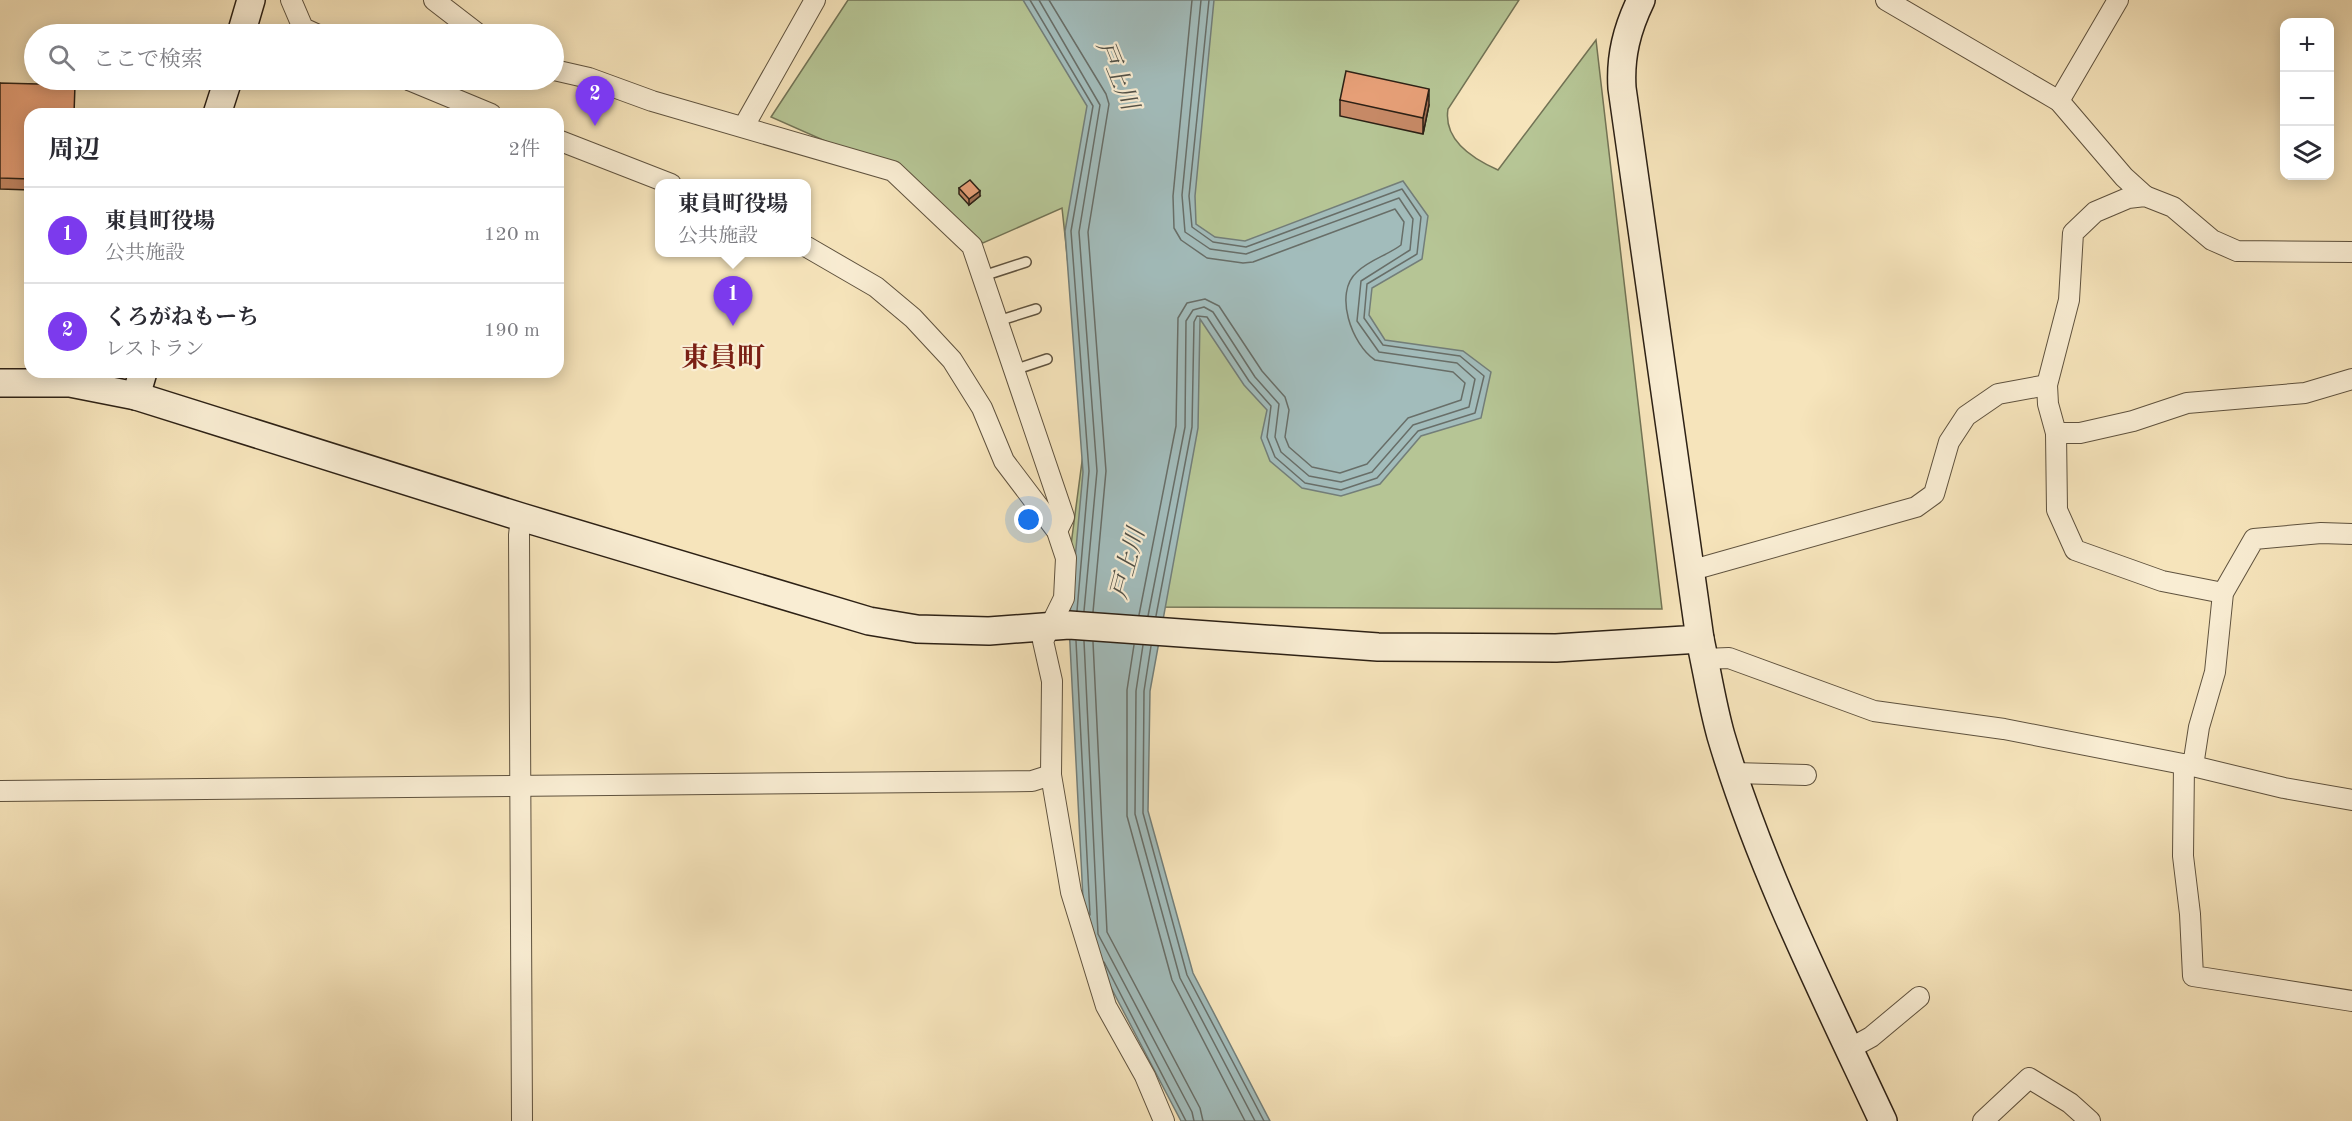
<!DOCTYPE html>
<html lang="ja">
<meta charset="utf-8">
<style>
:root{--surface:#fff;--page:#f2f2f3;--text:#2b2b33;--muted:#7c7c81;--line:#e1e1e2;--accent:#7c3aed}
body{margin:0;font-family:"Old Standard TT","Noto Serif JP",serif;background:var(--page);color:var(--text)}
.controls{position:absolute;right:18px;top:18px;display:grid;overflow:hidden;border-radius:12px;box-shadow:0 3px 15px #0003}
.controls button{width:54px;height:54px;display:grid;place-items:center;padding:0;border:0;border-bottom:2px solid var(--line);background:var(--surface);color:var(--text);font:30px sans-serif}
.you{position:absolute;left:1029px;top:520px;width:21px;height:21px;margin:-15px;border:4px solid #fff;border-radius:50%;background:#1a73e8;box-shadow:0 0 0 9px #1a73e833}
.badge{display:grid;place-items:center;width:39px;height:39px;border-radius:50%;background:var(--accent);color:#fff;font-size:20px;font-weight:700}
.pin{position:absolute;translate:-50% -50px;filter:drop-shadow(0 2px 3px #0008)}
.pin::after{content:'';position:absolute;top:32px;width:21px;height:18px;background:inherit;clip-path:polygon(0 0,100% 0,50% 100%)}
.popup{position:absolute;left:655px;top:179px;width:156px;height:78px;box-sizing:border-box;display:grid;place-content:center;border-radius:12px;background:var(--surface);filter:drop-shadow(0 2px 4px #0005);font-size:20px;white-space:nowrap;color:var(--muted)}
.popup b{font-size:22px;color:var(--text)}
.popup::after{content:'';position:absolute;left:50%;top:100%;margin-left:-12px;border:12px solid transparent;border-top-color:var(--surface)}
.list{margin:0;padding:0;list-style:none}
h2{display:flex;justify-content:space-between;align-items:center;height:78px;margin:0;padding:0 24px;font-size:26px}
h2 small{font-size:20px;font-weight:400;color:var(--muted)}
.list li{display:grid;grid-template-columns:39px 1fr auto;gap:18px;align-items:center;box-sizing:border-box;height:96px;padding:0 24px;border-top:2px solid var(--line)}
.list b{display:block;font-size:22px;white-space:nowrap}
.list p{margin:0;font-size:20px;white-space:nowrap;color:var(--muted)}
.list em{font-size:20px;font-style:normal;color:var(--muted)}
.icon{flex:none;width:33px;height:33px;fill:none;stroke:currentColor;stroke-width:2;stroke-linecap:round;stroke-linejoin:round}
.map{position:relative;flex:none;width:2352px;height:1121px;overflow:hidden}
.search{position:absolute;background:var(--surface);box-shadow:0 3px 15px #0003;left:24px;top:24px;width:540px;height:66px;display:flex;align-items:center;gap:15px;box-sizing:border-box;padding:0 21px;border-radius:33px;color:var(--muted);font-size:22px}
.panel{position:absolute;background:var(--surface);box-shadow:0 3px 15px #0003;left:24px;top:108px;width:540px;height:270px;border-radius:18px}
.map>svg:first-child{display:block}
.green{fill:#b6c595;stroke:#727355;stroke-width:1.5}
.water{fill:#a2bcbb;stroke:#737e79;stroke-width:1.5}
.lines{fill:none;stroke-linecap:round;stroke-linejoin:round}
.shore{stroke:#686e68;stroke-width:1.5}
.lane-casing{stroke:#5f523e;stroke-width:12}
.street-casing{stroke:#5f523e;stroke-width:22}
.secondary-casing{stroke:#2d2115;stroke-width:30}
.lane{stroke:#f9edd3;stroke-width:9}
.street{stroke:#f9edd3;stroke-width:20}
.secondary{stroke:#f9edd3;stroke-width:27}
.wall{fill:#c68966;stroke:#2d2115;stroke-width:1.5}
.shaded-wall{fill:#a16f53;stroke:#2d2115;stroke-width:1.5}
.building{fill:#e69f77;stroke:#2d2115;stroke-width:1.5}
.labels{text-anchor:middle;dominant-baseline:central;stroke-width:4.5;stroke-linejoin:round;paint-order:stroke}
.water-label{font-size:24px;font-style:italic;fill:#505047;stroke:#f9edd3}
.district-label{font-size:28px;font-weight:bold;fill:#7a1f14;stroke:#f9edd3}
</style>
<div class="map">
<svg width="2352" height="1121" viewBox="0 0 2352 1121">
<rect width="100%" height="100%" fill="#f6e4bb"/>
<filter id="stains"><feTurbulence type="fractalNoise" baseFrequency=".00333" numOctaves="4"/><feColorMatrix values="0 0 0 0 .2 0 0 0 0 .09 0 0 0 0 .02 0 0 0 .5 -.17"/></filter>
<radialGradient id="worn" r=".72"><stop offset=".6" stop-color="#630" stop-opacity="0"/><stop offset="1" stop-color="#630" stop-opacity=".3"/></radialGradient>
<path class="green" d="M848,0H1519L1448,109C1443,140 1473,159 1498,170L1596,40L1662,609L1144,607L1064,598L1086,431L1062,208L983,243L893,171L771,117Z"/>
<polygon class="water" points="1023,0 1214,0 1195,196 1196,224 1215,237 1245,241 1403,181 1428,216 1422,259 1372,288 1369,315 1385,340 1463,351 1491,372 1481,418 1421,436 1380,484 1341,496 1302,488 1270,461 1261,438 1267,410 1244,385 1200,319 1198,428 1150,691 1148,811 1193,973 1270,1121 1181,1121 1085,938 1069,625 1083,472 1065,231 1087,106"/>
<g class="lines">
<g class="shore">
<polyline points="1030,0 1093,106 1071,231 1089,471 1077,611"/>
<polyline points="1039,0 1100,105 1079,232 1097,471 1084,611"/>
<polyline points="1049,0 1106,94 1109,104 1088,232 1106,471 1093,612"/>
<path d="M1139,615L1176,426L1178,318L1187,303L1205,299L1219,306L1262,371L1285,397L1289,410L1285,437L1289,447L1312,467L1340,473L1367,464L1408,418L1461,400L1465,383L1453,372L1375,360C1352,345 1333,293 1357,272C1369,260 1388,255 1401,245L1404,222L1395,209L1253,262L1243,263L1207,258L1181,240L1174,228L1173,196L1192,0"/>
<polyline points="1148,616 1185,427 1186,321 1193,310 1204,307 1213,312 1255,377 1279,404 1275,437 1281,452 1309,476 1341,482 1372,472 1413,425 1469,407 1475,379 1457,363 1379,352 1357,321 1361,281 1410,250 1413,219 1399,198 1246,254 1210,249 1185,232 1182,195 1201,0"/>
<polyline points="1156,616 1192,427 1194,322 1197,316 1207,317 1249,381 1271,406 1267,437 1275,457 1305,483 1341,490 1377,478 1418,431 1475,413 1484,376 1460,356 1383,345 1364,318 1367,284 1417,254 1421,217 1402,189 1246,247 1213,242 1192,227 1189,196 1209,0"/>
<polyline points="1076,641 1090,915"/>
<polyline points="1084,641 1098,934 1192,1112 1194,1121"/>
<polyline points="1093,642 1107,932 1200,1108 1203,1121"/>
<polyline points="1134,645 1127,690 1127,816 1172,980 1245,1121"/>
<polyline points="1143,645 1136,691 1135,814 1180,978 1255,1121"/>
<polyline points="1151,646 1144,691 1143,813 1187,975 1264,1121"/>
<polyline points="1104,962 1186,1121"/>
</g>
<defs>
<g id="lane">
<polyline points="983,276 1026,262"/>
<polyline points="998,321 1036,309"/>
<polyline points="1014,370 1047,359"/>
</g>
<g id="street">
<polyline points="291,0 303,28 316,34"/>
<polyline points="434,0 478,34"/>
<polyline points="1886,0 2059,101 2124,177 2145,196"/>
<polyline points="554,70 589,78 652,101 893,171 972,246 1064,517 1057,531"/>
<polyline points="409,80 491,114"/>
<polyline points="2059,101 2118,0"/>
<polyline points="744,126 815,0"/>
<polyline points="558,140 671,184"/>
<polyline points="807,247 876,287 913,318 952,360 982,408 1004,461 1057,531 1066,558 1064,598 1043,641 1052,681 1051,775 1071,892 1106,1006 1145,1076 1164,1121"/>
<polyline points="2352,252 2237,251 2212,240 2173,207 2145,196 2128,198 2095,212 2073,233 2069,300 2047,385 2048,404 2056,433 2080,433 2133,421 2187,403 2305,393 2352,379"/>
<polyline points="2056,433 2057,510 2075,550 2162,581 2223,593"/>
<polyline points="521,517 519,535 522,1121"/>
<polyline points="1689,571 1916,507 1934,494 1949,442 1966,416 1998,394 2047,385"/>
<polyline points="1704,659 1729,658 1874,711 2004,729 2193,766 2284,788 2352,800"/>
<polyline points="2184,764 2183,856 2190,914 2193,976 2352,1001"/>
<polyline points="2193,766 2199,727 2215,672 2223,593 2254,539 2321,533 2352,534"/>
<polyline points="1734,773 1806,775"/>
<polyline points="0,791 1032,781 1051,775"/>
<polyline points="1849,1049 1871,1037 1919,997"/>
<polyline points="1983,1121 2029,1078 2070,1103 2090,1121"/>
</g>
<g id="secondary">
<polyline points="241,34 251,0"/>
<polyline points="217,114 228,80"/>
<path d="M0,383H70L136,396L521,517L869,621L917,629L989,631L1069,625L1378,647L1556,648L1700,639L1622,88C1620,56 1627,29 1641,0"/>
<polyline points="136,396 143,372"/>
<path d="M1700,639C1707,671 1712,704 1721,736C1760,868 1825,997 1883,1121"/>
</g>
</defs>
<use href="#lane" class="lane-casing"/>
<use href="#street" class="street-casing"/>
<use href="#secondary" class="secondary-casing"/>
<use href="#lane" class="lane"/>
<use href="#street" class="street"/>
<use href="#secondary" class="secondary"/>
</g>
<g class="wall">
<polygon points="0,83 30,114 30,190 0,189"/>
<polygon points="1340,100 1429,105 1423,134 1340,116"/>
<polygon points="959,188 980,196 969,205 959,194"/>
</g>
<g class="shaded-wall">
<polygon points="1429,89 1429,105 1423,134 1423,118"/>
<polygon points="980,191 980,196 969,205 969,199"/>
</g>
<g class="building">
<polygon points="1346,71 1429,89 1423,118 1340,100"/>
<polygon points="0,83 75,85 74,114 30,114 30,179 0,178"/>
<polygon points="970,180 980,191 969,199 959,188"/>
</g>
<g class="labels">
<g class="water-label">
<text transform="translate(1116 76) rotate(68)">戸上川</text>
<text transform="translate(1129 564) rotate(-75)">戸上川</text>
</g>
<g class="district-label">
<text x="723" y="360">東員町</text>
</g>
</g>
<rect width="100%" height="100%" filter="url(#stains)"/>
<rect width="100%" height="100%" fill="url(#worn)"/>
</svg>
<div class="controls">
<button>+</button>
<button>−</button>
<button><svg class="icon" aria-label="layers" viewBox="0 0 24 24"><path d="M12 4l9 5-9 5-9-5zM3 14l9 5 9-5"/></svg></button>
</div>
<div class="you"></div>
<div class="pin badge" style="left:733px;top:326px">1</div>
<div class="popup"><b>東員町役場</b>公共施設</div>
<div class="pin badge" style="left:595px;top:126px">2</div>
<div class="search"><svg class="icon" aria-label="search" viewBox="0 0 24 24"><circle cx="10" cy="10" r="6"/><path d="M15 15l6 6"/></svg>ここで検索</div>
<section class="panel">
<h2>周辺<small>2件</small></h2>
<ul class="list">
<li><span class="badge">1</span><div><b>東員町役場</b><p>公共施設</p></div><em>120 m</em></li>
<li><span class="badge">2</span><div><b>くろがねもーち</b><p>レストラン</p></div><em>190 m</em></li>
</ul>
</section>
</div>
